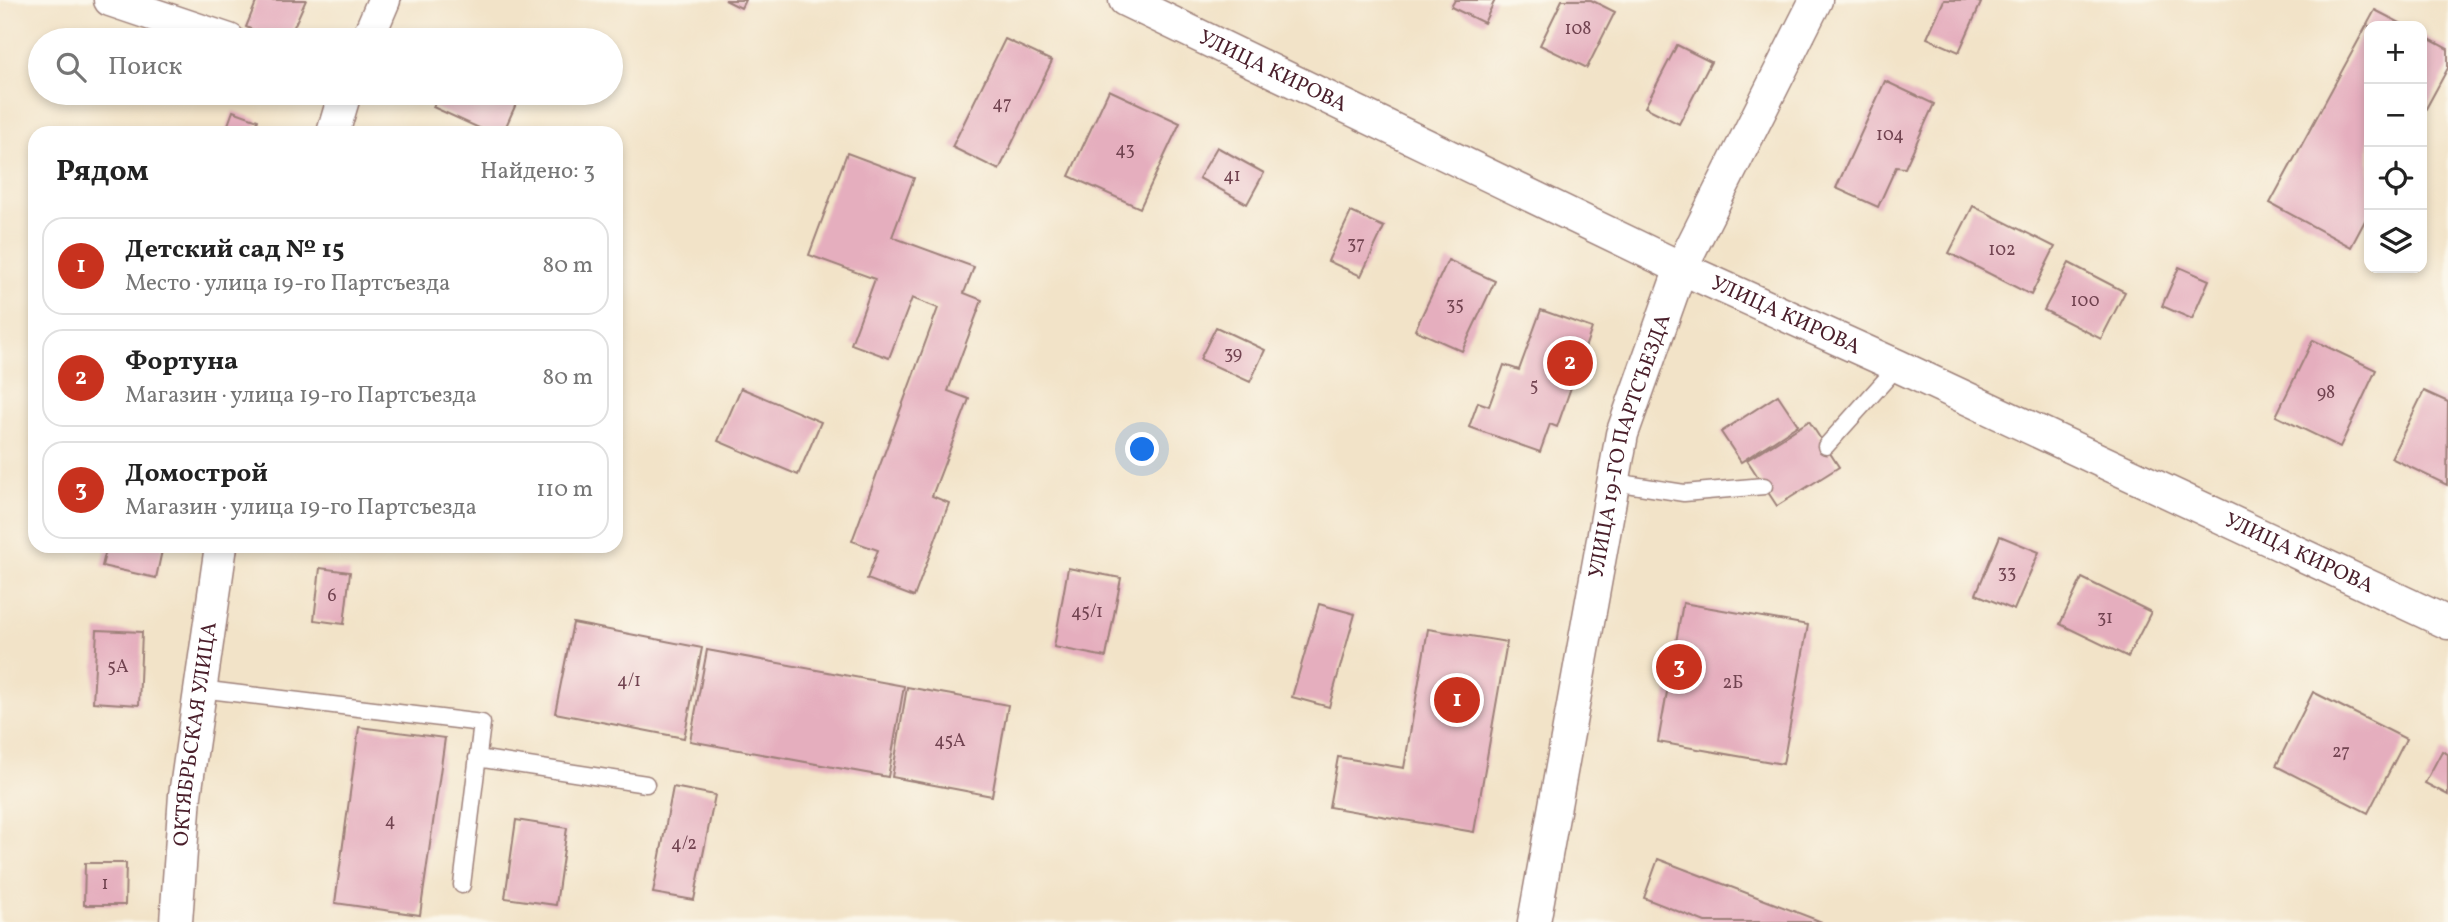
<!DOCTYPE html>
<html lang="ru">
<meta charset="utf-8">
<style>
:root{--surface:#fff;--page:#f2f2f2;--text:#222;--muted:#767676;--line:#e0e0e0;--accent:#c8321e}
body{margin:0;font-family:Vollkorn,serif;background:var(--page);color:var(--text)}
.controls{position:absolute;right:21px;top:21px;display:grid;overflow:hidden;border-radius:14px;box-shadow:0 4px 10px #0003}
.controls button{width:63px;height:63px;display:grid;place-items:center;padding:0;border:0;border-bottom:2px solid var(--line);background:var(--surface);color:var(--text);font:35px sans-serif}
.you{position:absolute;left:1143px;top:450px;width:24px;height:24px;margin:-18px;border:5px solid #fff;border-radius:50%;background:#1a73e8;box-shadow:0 0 0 10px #1a73e833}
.badge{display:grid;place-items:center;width:46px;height:46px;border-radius:50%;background:var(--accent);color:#fff;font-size:23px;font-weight:700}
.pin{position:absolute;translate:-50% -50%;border:4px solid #fff;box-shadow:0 2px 7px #0006}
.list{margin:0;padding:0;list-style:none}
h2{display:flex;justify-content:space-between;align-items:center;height:91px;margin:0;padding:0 28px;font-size:30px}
h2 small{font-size:23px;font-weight:400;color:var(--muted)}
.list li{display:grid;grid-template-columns:46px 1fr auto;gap:21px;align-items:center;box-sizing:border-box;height:98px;margin:0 14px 14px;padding:0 14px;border:2px solid var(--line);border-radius:21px}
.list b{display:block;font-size:26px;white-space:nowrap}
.list p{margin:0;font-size:23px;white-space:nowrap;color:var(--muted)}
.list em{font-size:23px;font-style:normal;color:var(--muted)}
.icon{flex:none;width:38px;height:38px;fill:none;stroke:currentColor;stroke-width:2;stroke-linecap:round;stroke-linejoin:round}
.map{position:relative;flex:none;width:2448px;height:922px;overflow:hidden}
.search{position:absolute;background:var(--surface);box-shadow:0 4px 10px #0003;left:28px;top:28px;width:595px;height:77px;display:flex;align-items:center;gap:18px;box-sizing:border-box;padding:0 24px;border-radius:38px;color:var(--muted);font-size:26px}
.panel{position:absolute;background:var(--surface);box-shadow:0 4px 10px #0003;left:28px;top:126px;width:595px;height:427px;border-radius:21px}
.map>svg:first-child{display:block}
.building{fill:#e5aebe}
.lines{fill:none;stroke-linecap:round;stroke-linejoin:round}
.service-casing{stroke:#9e817a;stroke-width:19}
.minor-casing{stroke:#9e817a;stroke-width:35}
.service{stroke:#fff;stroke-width:16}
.minor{stroke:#fff;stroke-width:32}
.labels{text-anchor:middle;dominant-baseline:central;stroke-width:7;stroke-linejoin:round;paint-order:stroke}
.number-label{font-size:18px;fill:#714350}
.street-label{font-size:21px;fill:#4a1f2b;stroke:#fbf7ec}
</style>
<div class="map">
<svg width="2448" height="922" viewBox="0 0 2448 922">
<rect width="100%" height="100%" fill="#fbf7ec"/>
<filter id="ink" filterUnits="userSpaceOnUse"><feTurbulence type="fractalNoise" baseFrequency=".0143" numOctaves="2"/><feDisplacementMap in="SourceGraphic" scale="14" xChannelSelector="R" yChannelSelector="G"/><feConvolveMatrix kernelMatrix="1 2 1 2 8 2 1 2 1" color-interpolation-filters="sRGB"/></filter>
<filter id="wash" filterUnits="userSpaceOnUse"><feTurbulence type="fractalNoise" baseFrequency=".00686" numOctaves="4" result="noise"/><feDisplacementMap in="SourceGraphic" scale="28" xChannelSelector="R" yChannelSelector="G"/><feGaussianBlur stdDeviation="1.57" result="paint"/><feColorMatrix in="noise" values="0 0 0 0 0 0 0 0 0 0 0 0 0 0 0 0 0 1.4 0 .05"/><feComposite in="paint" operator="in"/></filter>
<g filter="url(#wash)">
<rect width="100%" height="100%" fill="#f2e3c8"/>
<g id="blocks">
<g class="building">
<polygon points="257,0 306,0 288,40 276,40 246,27"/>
<polygon points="725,0 745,0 741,8"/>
<polygon points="1455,0 1495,0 1484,23 1451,7"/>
<polygon points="1562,0 1591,0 1615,12 1587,68 1540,45"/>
<polygon points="1944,0 1974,0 1981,3 1959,52 1927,38"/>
<polygon points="2375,10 2406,26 2369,26 2369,213 2351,247 2270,203"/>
<polygon points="2422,35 2448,49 2448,68 2422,116"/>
<polygon points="1005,39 1052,61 999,170 952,147"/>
<polygon points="1677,45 1711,62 1679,124 1645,107"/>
<polygon points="1885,81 1934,104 1905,168 1896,167 1878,207 1836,188"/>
<polygon points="1109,90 1180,123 1140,208 1069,176"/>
<polygon points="440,93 521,93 503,133 490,133 433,107"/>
<polygon points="233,111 258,120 254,133 225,133"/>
<polygon points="1217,147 1264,173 1247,204 1199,178"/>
<polygon points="847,153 914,178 892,237 974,267 964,293 982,300 948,391 969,399 932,496 949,503 914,597 867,579 878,550 852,541 938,308 912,298 889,358 851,344 875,279 809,255"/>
<polygon points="1973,206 2055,247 2031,295 1949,253"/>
<polygon points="1351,212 1384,227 1361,276 1328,261"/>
<polygon points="1448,260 1495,281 1462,351 1415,330"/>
<polygon points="2069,263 2125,292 2101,339 2044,310"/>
<polygon points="2179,267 2209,280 2192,319 2162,306"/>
<polygon points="1541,310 1592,328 1557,427 1550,424 1540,452 1469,427 1478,402 1489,406 1504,365 1519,370"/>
<polygon points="1216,327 1265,350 1250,382 1200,359"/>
<polygon points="2313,340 2376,370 2340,447 2276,416"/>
<polygon points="741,388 821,422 798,475 718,441"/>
<polygon points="2424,391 2448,402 2447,485 2391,458"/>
<polygon points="1778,395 1798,425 1741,462 1721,432"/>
<polygon points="1809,421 1839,467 1777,506 1747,460"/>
<polygon points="2000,536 2039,552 2014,610 1976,594"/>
<polygon points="107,546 163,546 156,578 102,566"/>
<polygon points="320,568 350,572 344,624 314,620"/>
<polygon points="1068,568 1121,578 1106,657 1054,647"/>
<polygon points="2082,578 2151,612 2128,657 2060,624"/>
<polygon points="1683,603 1808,625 1783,764 1658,742"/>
<polygon points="1319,604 1355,614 1329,707 1292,697"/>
<polygon points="573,623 702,648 684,738 555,713"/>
<polygon points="1428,629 1507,642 1474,832 1329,807 1338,757 1404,768"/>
<polygon points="97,630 142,632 139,705 93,702"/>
<polygon points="707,650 904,686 888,777 690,741"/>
<polygon points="907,687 1008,705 992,796 892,777"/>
<polygon points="2313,692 2406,739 2368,813 2276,766"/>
<polygon points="359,727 445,738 420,915 335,903"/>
<polygon points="2442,751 2448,754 2448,795 2425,783"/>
<polygon points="673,787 715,795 694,900 653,893"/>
<polygon points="516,820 567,828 556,905 505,898"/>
<polygon points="1658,859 1822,922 1705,922 1644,898"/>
<polygon points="85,863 126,863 125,905 84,905"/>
</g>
</g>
</g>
<g filter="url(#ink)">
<use href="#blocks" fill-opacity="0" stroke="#9e817a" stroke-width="2"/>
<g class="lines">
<defs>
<g id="service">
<polyline points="1826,446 1898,366"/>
<polyline points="1614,482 1684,493 1764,486"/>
<polyline points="200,689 482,723 462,885"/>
<polyline points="477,758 646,784"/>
</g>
<g id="minor">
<polyline points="110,0 229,40"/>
<path id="s1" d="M1125,0L1681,268L1898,366L2448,623"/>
<polyline points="367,40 384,0"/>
<polyline points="333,133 345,93"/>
<path id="s2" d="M176,922L185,795L221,546"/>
<path id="s3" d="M1534,922L1622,434L1681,268L1816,0"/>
</g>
</defs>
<use href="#service" class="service-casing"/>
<use href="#minor" class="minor-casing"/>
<use href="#service" class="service"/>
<use href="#minor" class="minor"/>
</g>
</g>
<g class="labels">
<g class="number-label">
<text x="1578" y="29">108</text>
<text x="1002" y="104">47</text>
<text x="1890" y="135">104</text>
<text x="1125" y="150">43</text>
<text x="1232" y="176">41</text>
<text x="1356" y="244">37</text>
<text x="2002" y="250">102</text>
<text x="2085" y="301">100</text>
<text x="1455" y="305">35</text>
<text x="1233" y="354">39</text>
<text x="1534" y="386">5</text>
<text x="2326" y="393">98</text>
<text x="2007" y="573">33</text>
<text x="332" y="596">6</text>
<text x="1087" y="612">45/1</text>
<text x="2105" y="618">31</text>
<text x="118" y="667">5А</text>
<text x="629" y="681">4/1</text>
<text x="1733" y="683">2Б</text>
<text x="950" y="741">45А</text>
<text x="2341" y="752">27</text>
<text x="390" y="821">4</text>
<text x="684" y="844">4/2</text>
<text x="105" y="884">1</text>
</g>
<g class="street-label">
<text stroke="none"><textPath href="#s1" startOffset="164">УЛИЦА КИРОВА</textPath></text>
<text stroke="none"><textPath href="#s1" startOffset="732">УЛИЦА КИРОВА</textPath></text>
<text stroke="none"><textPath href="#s3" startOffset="486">УЛИЦА 19-ГО ПАРТСЪЕЗДА</textPath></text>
<text stroke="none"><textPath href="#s1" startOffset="1298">УЛИЦА КИРОВА</textPath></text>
<text stroke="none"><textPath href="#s2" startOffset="189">ОКТЯБРЬСКАЯ УЛИЦА</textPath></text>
</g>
</g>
</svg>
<div class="controls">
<button>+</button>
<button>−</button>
<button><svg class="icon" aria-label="locate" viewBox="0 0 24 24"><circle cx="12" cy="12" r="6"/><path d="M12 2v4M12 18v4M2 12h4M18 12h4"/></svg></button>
<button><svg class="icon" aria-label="layers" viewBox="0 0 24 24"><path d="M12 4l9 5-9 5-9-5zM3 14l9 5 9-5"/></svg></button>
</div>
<div class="you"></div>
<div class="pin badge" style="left:1457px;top:700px">1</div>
<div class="pin badge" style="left:1570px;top:363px">2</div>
<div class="pin badge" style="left:1679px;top:667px">3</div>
<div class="search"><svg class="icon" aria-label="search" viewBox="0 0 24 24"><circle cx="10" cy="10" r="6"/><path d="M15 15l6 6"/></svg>Поиск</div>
<section class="panel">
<h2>Рядом<small>Найдено: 3</small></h2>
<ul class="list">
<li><span class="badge">1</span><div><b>Детский сад № 15</b><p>Место · улица 19-го Партсъезда</p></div><em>80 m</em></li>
<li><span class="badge">2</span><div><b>Фортуна</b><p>Магазин · улица 19-го Партсъезда</p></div><em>80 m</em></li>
<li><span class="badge">3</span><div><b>Домострой</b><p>Магазин · улица 19-го Партсъезда</p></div><em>110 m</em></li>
</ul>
</section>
</div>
